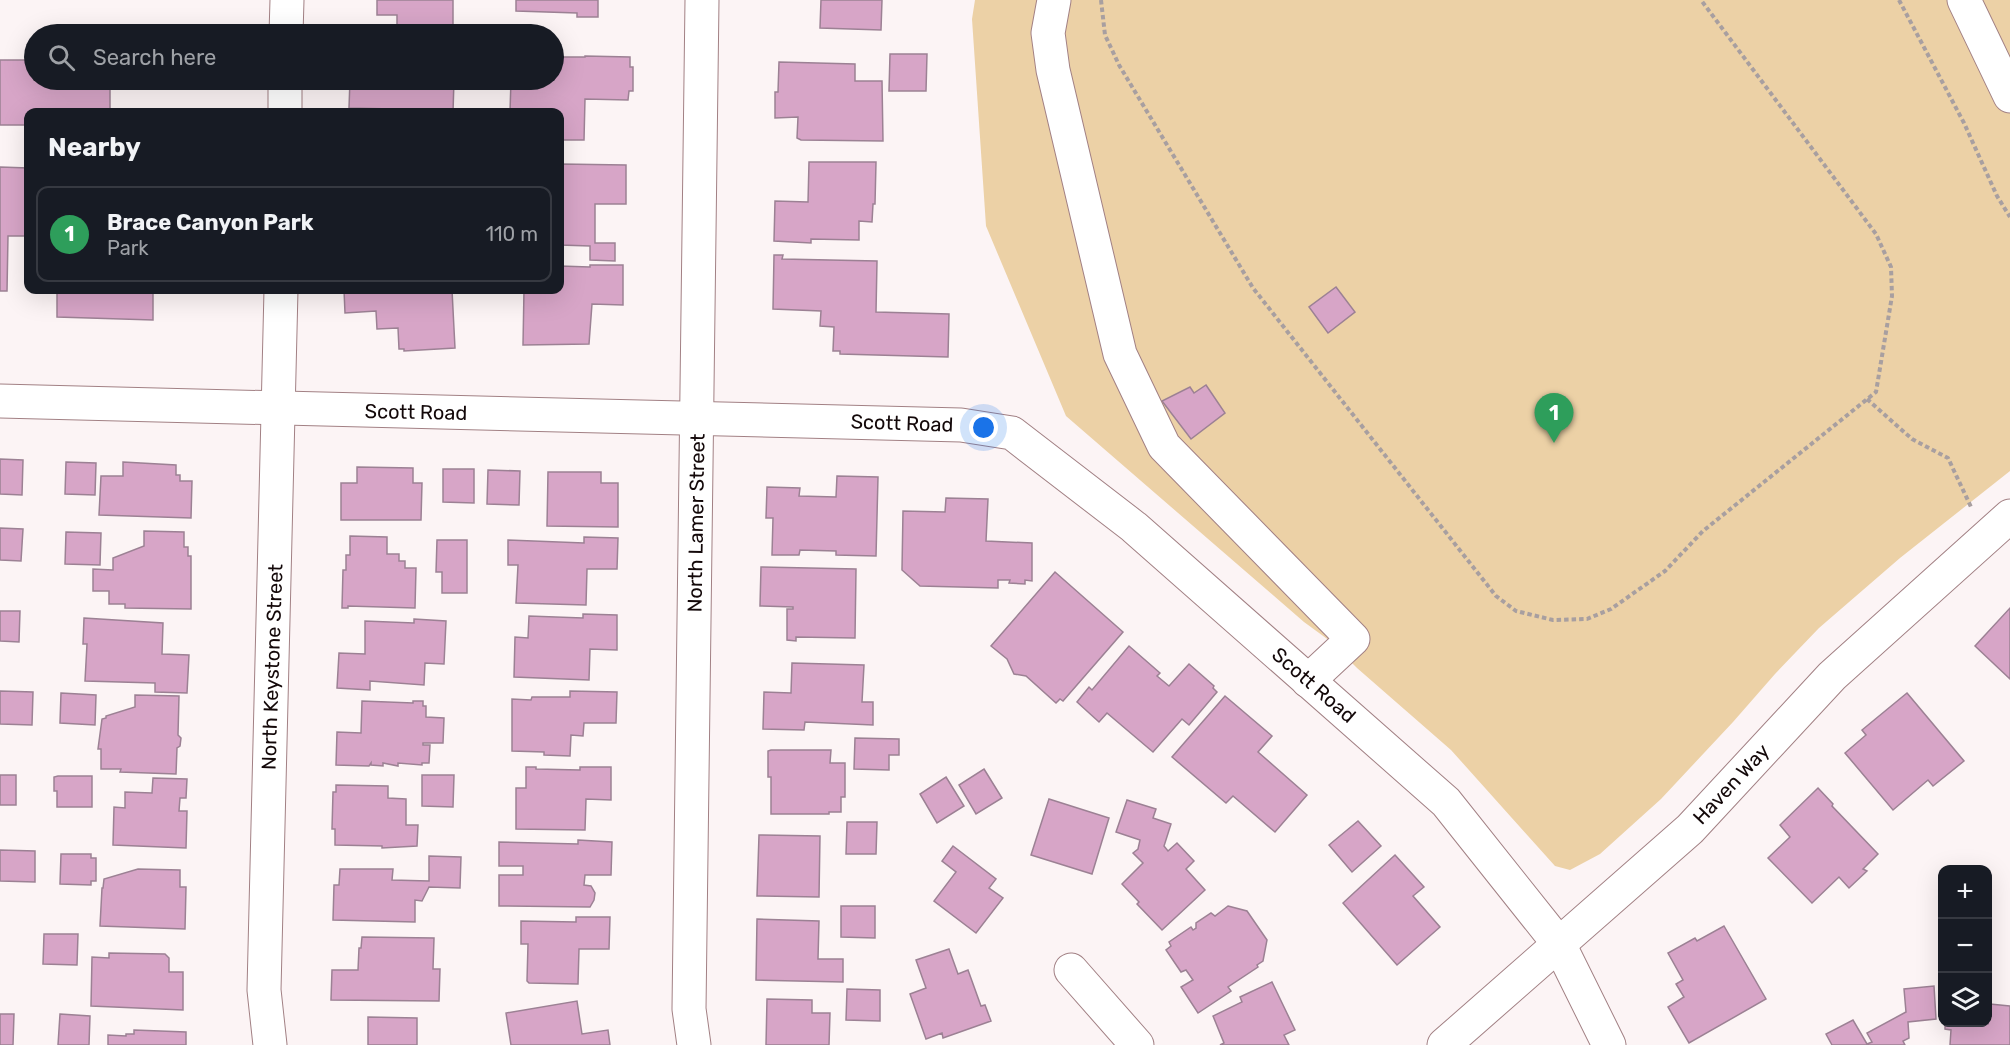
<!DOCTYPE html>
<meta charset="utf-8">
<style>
:root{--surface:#171b24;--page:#242831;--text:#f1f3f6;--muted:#9ea1a6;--line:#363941;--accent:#2563eb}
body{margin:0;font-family:Rubik,sans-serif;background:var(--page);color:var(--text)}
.controls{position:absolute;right:18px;bottom:18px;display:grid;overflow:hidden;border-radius:12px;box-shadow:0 6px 24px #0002}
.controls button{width:54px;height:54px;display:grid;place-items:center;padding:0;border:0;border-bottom:2px solid var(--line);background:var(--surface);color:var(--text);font:30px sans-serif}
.you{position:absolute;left:984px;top:428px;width:21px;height:21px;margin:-15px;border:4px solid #fff;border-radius:50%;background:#1a73e8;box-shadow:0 0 0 9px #1a73e833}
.badge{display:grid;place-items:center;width:39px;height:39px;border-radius:50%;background:var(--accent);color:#fff;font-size:20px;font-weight:700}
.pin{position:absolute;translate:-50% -50px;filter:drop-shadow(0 2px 3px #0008)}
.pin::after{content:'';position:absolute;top:32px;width:21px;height:18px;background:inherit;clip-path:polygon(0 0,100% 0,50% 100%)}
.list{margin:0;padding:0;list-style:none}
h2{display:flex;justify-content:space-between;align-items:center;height:78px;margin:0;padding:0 24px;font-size:26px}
h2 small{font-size:20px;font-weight:400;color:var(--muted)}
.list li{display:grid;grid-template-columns:39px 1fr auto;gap:18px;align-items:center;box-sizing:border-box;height:96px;margin:0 12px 12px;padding:0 12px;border:2px solid var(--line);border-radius:12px}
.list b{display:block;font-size:22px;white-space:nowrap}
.list p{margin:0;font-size:20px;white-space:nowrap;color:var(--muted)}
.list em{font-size:20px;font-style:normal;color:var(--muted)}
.icon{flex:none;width:33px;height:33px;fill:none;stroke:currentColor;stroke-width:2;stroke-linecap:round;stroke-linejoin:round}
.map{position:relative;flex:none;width:2010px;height:1045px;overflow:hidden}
.search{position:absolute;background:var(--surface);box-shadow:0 6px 24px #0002;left:24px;top:24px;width:540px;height:66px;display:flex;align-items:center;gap:15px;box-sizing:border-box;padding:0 21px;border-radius:33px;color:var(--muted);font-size:22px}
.panel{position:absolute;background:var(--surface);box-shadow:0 6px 24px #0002;left:24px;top:108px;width:540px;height:186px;border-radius:12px}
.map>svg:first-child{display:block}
.green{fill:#ecd1a6}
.building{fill:#d7a5c7;stroke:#9c8194;stroke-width:1.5}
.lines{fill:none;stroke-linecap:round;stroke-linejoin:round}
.minor-casing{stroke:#a28084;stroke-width:35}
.path{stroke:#a89fa0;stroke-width:4;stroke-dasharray:4.5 3;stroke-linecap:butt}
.minor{stroke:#fff;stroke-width:33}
.labels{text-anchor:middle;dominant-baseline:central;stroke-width:4.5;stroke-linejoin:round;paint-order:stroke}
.street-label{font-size:20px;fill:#130809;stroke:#fff}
</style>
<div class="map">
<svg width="2010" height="1045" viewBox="0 0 2010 1045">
<rect width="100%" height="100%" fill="#fcf4f5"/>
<polygon class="green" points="975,0 2010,0 2010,471 1900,558 1819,628 1775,674 1733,722 1661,799 1600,854 1570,870 1555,866 1451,750 1357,668 1330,641 1304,622 1066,416 986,226 972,19"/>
<g class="building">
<polygon points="377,0 453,0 453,34 397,34 397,15 377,15"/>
<polygon points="516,0 598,0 598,17 577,17 577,13 516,11"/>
<polygon points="821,0 882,0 881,30 820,28"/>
<polygon points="890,54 927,54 926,91 889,91"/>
<polygon points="585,56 630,57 630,67 633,67 633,91 629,91 628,100 585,99 584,140 560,140 560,112 510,112 511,80 554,80 554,57 585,57"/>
<polygon points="0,60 34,60 34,80 110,80 110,112 28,112 28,125 0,125"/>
<polygon points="779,62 855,64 855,81 882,81 883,141 801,140 797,138 798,117 775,118 775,92 778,92"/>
<polygon points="350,80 454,80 453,112 392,112 392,109 349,108"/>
<polygon points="809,162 876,162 875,204 873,204 872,222 859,221 859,240 811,239 811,243 774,241 775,201 808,202"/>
<polygon points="560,164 626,165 626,204 595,204 595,243 615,243 615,261 590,260 590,246 560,245"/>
<polygon points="0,167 28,168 28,236 8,236 7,291 0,291"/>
<polygon points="774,255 783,255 782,259 877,261 876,312 949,314 948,357 840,354 840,351 833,351 834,327 820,326 821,311 773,309"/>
<polygon points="590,265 623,265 623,305 592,304 589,344 523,345 524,290 560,290 560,266 590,267"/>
<polygon points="1336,287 1355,312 1328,333 1309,307"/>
<polygon points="43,290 213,290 213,292 153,291 153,320 57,317 57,292 43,291"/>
<polygon points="344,290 452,290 455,348 404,351 404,349 399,349 398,328 377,329 376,311 345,313"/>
<polygon points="1206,385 1225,413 1191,439 1162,401 1190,387 1194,393"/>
<polygon points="0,459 23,460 22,495 0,494"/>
<polygon points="66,462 96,463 95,495 65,494"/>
<polygon points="123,462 176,465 176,475 180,475 180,481 192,481 191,518 99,515 101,476 123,476"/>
<polygon points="357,467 413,468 413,483 422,483 421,520 341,520 341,483 357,483"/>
<polygon points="443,469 474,469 474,503 443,502"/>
<polygon points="488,470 520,471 519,505 487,504"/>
<polygon points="548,472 601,472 601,483 618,483 618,527 547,526"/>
<polygon points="837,476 878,477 876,556 836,555 836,551 800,550 799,555 772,555 773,518 766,518 767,487 800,488 799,496 836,497"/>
<polygon points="946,498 988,499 986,541 1032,543 1032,581 1025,580 1025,584 1009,583 1010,580 998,580 998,588 920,586 902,570 903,511 945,512"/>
<polygon points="0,528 23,529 21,561 0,560"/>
<polygon points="144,531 184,532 184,547 188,547 188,556 191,556 191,609 125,608 125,604 109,604 109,591 93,591 93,569 113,570 113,558 144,546"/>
<polygon points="66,532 101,533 100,565 65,564"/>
<polygon points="350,536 387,537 387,554 399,554 399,561 405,561 405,568 416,568 415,608 348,606 348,608 342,608 343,570 346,570 346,555 350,555"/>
<polygon points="584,537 618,538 617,569 587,569 586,605 516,603 518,565 508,565 508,540 584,543"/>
<polygon points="437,540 467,540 467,593 442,593 442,572 436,572"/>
<polygon points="761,567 856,569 855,638 796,637 796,641 787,640 787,609 793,609 793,607 760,606"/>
<polygon points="1055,572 1123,632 1063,701 1060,699 1056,703 1026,676 1014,674 1007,659 991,646"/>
<polygon points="2010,608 2010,679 1975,646"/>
<polygon points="0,611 20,611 19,642 0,641"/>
<polygon points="583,614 617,615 617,650 590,649 589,680 514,677 515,637 528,638 529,616 583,618"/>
<polygon points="84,618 163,623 162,654 189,655 187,693 155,692 155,683 85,681 87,644 83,644"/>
<polygon points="414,619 446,621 444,664 425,663 424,685 370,681 370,690 337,688 339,653 365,654 365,621 414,623"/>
<polygon points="1129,646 1160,673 1157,676 1169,686 1189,664 1214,686 1213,688 1217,692 1189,725 1182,719 1153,752 1107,713 1099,722 1077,702 1089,687 1092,690"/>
<polygon points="792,663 864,665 862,702 873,702 873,725 805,722 804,730 763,729 764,692 791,693"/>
<polygon points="0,691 33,692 32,725 0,724"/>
<polygon points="570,691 617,692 616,723 584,723 583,736 571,735 570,756 544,755 544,752 512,751 512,699 531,700 532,697 570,697"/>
<polygon points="61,693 96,695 95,725 60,723"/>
<polygon points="1907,693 1964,761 1933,786 1928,780 1893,810 1845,753 1866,735 1862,730"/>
<polygon points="135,695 179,696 178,735 181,738 180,746 177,748 176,774 120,772 121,769 101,769 101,749 98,749 102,719 106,718 106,716 135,707"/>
<polygon points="1225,696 1272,736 1258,752 1307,795 1275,832 1233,796 1226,803 1172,757"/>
<polygon points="362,701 413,703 413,701 423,701 423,706 426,706 426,717 444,718 443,743 423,743 423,745 430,745 429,763 422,763 422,765 398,763 398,766 383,763 383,766 371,765 371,763 369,766 336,765 337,732 361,733"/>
<polygon points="855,738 899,739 899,755 889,755 889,770 854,769"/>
<polygon points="771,750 831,750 830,763 845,763 845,797 841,797 841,812 829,812 829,814 771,814 771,777 768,777 768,751"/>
<polygon points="526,767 536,767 536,769 580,770 580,767 611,767 611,800 586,799 585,830 516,829 516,788 526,788"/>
<polygon points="984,769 1002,798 976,814 959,785"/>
<rect x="0" y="775" width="16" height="30"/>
<polygon points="422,775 454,775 453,807 422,806"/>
<polygon points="58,776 92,776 92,807 57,807 57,791 54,791 54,777"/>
<polygon points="946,777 964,806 937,823 920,794"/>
<polygon points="153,778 187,779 186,798 180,798 179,811 187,811 186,848 113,845 114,807 125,808 125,792 152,793"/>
<polygon points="336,785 388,786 388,798 406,799 406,825 418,825 417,846 382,848 382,846 335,845 335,829 332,829 333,792 336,792"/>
<polygon points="1818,788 1833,804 1832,806 1878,854 1863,869 1867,871 1849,888 1839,877 1812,903 1768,858 1790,837 1780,825"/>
<polygon points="1049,799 1109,818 1092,874 1031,855"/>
<polygon points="1127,800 1156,809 1153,818 1171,824 1164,846 1168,851 1177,843 1194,861 1186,869 1205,890 1162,930 1137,904 1139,902 1122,884 1143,863 1133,853 1138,849 1140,840 1116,832"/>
<polygon points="1358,821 1381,846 1352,872 1329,845"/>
<polygon points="847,822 877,822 876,854 846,854"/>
<polygon points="759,835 820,836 819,897 757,896"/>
<polygon points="578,840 612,842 611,875 585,875 584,885 591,886 595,893 594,900 590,907 499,906 499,875 523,875 523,866 499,866 499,842 578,844"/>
<polygon points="953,846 996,879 989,888 1003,898 976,933 934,901 956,872 942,861"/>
<polygon points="0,850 35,851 35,882 0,881"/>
<polygon points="61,854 91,854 91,858 96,858 96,881 91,881 91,885 60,884"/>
<polygon points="1395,855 1424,887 1413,896 1440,927 1397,965 1343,903"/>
<polygon points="429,856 461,857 460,888 429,887 422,901 415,900 415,922 333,920 334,885 339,885 340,869 393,869 392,880 429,881"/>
<polygon points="138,869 180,870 180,887 186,887 185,929 100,926 102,888 103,888 104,879"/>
<polygon points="841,906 875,906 875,938 841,937"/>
<polygon points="1228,906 1247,911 1267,940 1263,961 1257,965 1258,967 1228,987 1231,991 1198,1013 1181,987 1193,980 1186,970 1181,972 1166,950 1171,946 1169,942 1191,927 1193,930 1196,928 1196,923 1211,913 1215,916"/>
<polygon points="576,917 610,917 609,949 579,949 578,984 529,983 527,981 528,944 521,944 521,921 576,922"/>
<polygon points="757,919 819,921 818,959 843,959 843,982 756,980"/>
<polygon points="1724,926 1766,999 1689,1043 1668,1007 1684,997 1676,984 1683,980 1668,953 1695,938 1697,941"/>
<polygon points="44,934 78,934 77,965 43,964"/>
<polygon points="362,937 434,938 433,969 440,969 439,1001 331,1000 332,970 358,970 359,948 361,948"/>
<polygon points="949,949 958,974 968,970 981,1006 985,1005 991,1021 943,1038 942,1033 926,1039 910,994 926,988 916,960"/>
<polygon points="109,953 165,954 169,958 169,972 183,972 183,1010 91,1006 92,957 109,958"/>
<polygon points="1272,982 1295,1030 1284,1035 1289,1045 1220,1045 1224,1043 1213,1016 1242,1002 1240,997"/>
<polygon points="1934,986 1936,1019 1908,1022 1909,1038 1903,1041 1905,1045 1832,1045 1826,1034 1853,1020 1867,1044 1872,1042 1867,1033 1906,1012 1904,989"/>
<polygon points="847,989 880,990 880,1021 846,1020"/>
<polygon points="767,999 812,1000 812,1013 830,1013 829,1045 766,1045"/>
<polygon points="577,1001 582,1034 608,1030 610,1045 511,1045 506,1013"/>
<polygon points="1990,1004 2010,1006 2010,1045 1950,1045 1951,1030 1945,1029 1945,1022 1988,1024"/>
<polygon points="0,1014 14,1014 13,1045 0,1045"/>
<polygon points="60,1014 90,1016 89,1045 58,1045"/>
<polygon points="368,1017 417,1018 417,1045 368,1045"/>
<polygon points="134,1030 186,1032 186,1045 108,1045 108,1035 126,1036 126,1034 134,1034"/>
</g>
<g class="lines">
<defs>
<g id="minor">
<polyline points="1054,0 1048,33 1053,70 1120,354 1164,446 1353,639 1308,681"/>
<polyline points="1964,0 2010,96"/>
<polyline points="286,34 287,0"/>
<polyline points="285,112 285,80"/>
<polyline points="0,401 961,425 1012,433 1134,527 1446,802 1559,944 1609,1045"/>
<polyline points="1071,970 1137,1045"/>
<polyline points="270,1045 264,990 281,290"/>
<polyline points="694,1045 689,1009 702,0"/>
<polyline points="1444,1045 1690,829 1832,676 2010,516"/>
</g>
</defs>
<use href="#minor" class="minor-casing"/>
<g class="path">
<polyline points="1101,0 1105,35 1119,65 1253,288 1496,596 1516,611 1553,620 1587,619 1611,609 1665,571 1703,531 1876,392 1892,296 1891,267 1876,234 1701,0"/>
<polyline points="1899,0 1964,123 1997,196 2010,217"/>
<polyline points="1867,399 1912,439 1948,458 1971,507"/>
</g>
<use href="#minor" class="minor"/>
</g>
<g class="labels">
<g class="street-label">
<text transform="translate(416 412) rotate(1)">Scott Road</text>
<text transform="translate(902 423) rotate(2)">Scott Road</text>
<text transform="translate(696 523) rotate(-89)">North Lamer Street</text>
<text transform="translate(272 667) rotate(-88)">North Keystone Street</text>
<text transform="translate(1314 685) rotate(41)">Scott Road</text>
<text transform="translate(1731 784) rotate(-47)">Haven Way</text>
</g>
</g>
</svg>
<div class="controls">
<button>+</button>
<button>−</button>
<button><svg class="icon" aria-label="layers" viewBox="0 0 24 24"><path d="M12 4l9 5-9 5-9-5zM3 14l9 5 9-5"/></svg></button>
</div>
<div class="you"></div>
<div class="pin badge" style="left:1554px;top:443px;background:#2e9e5b">1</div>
<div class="search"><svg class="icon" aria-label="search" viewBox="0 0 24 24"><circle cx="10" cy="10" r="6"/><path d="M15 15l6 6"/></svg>Search here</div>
<section class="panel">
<h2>Nearby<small></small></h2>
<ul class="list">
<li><span class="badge" style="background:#2e9e5b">1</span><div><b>Brace Canyon Park</b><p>Park</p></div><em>110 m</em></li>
</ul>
</section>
</div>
